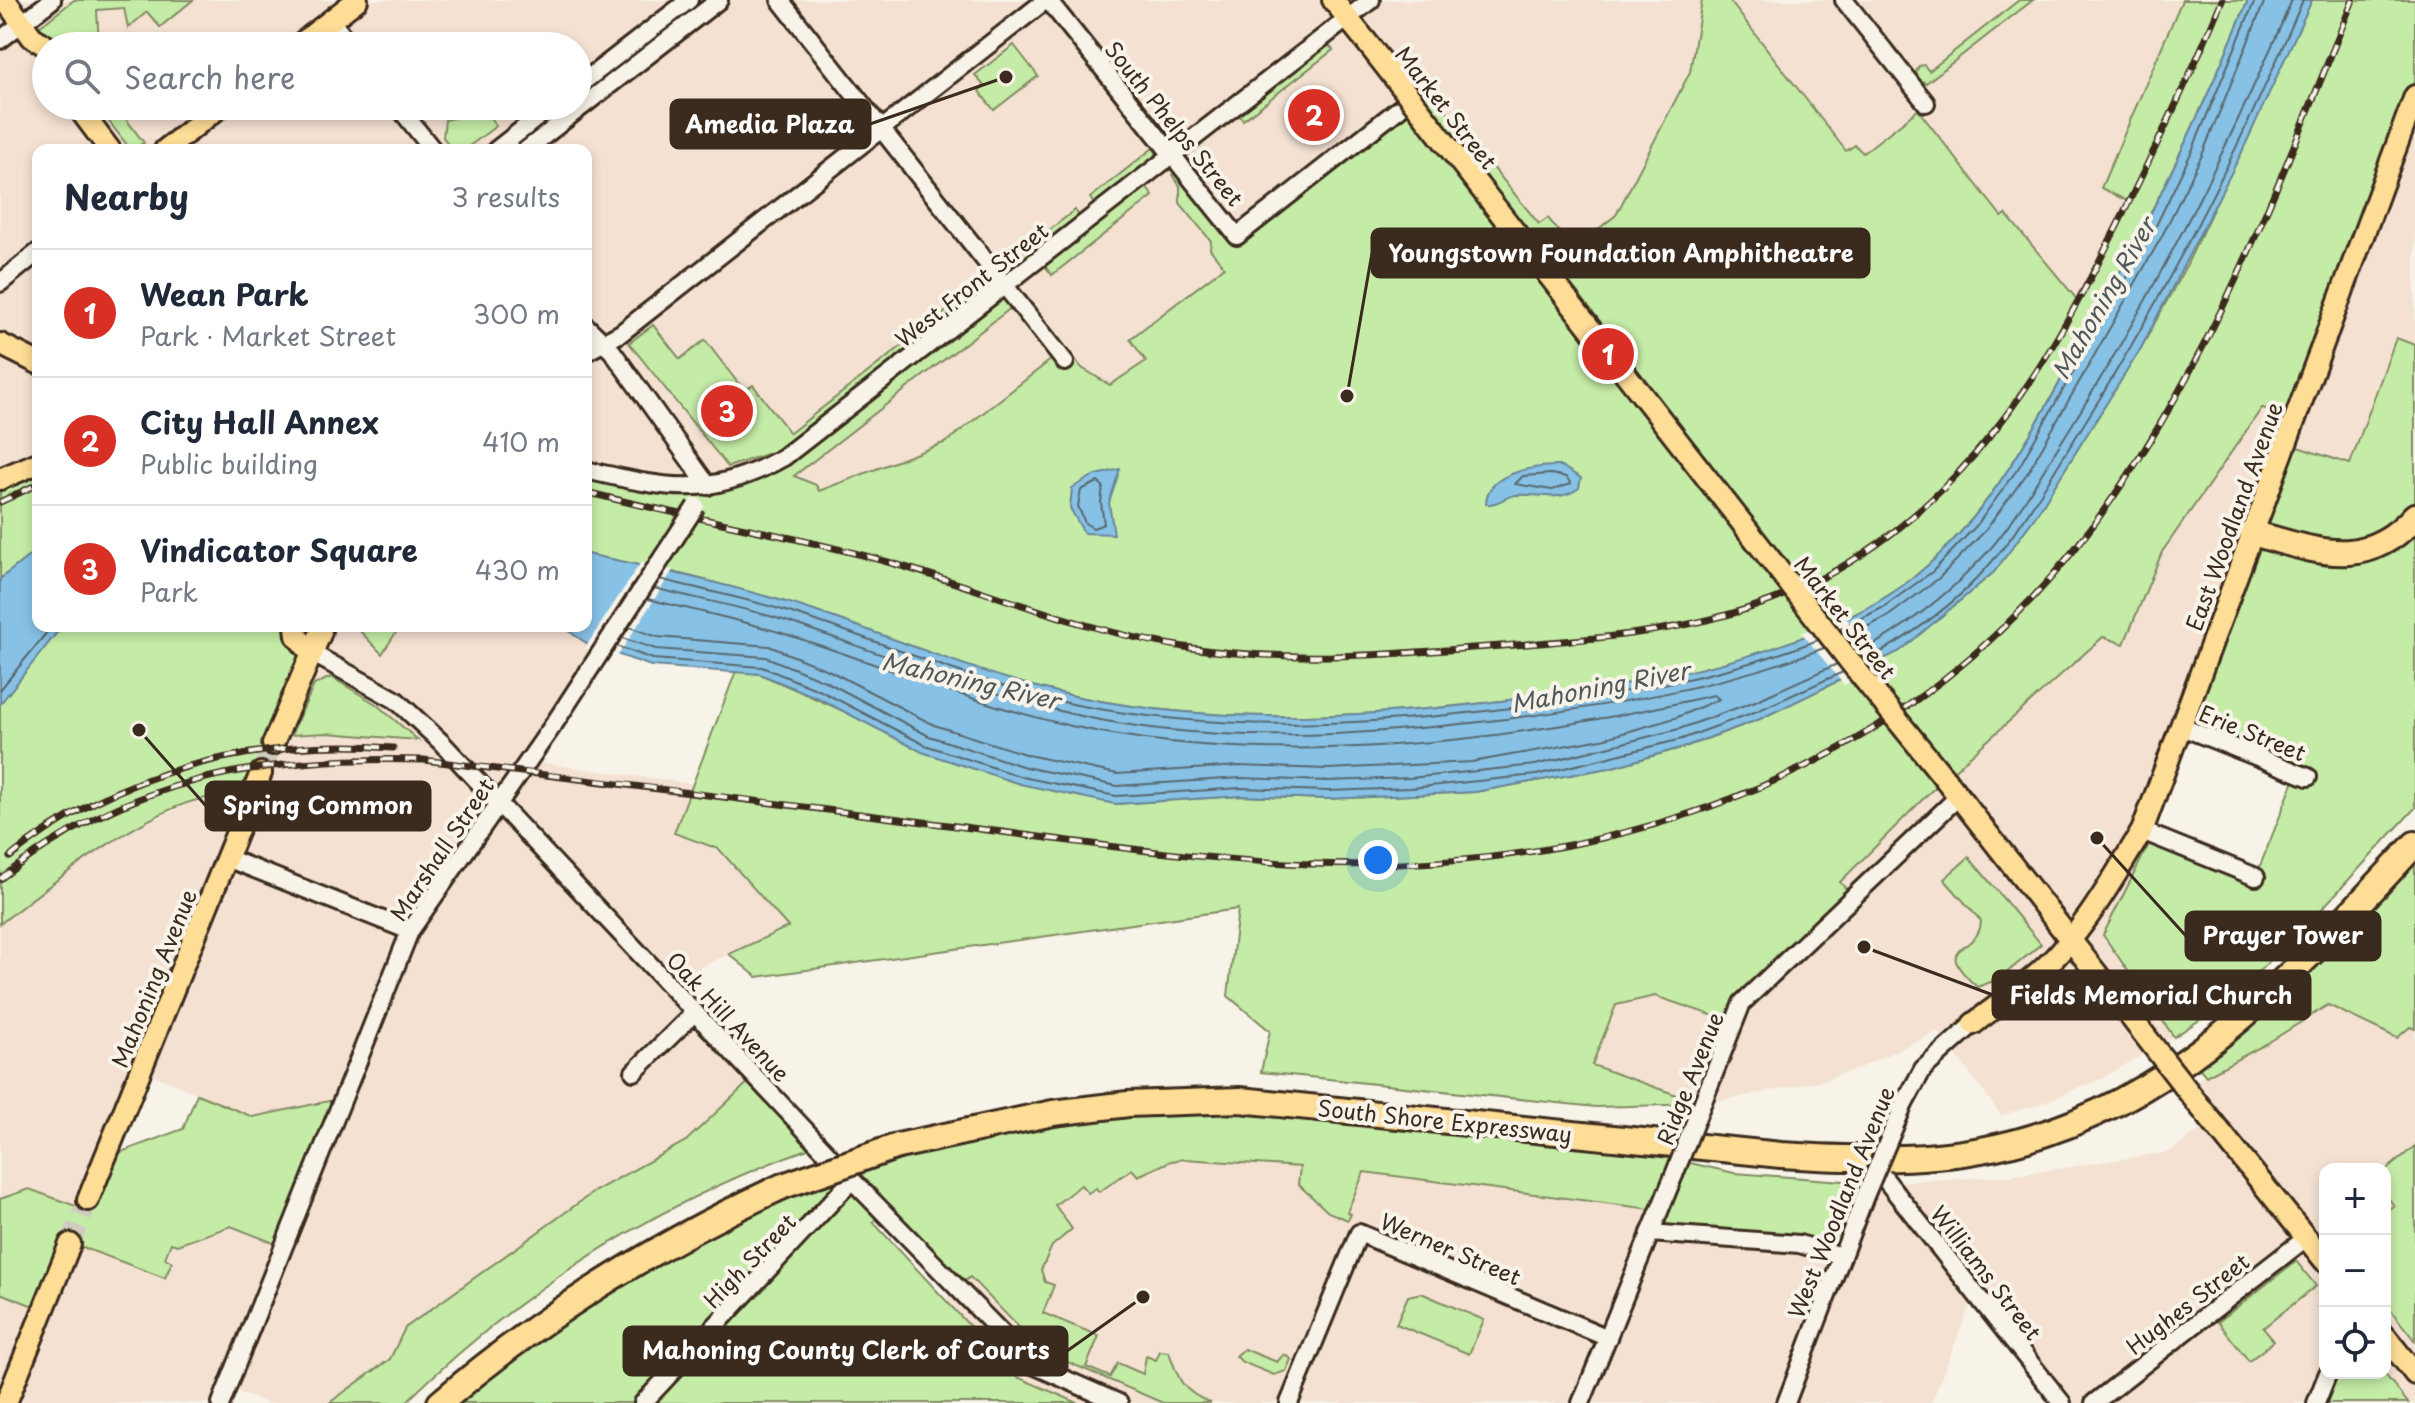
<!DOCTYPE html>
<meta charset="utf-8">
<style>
:root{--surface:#fff;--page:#f6f6f7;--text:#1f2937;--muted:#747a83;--line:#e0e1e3;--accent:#d93025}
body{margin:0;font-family:"Playpen Sans",sans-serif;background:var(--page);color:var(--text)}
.controls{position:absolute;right:24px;bottom:24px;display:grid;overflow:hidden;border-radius:16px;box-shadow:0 4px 12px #0003}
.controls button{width:72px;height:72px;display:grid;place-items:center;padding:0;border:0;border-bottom:2px solid var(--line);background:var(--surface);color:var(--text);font:40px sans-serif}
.you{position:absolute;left:1378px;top:860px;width:28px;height:28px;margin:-20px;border:6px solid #fff;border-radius:50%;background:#1a73e8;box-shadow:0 0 0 12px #1a73e833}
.badge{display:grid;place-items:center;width:52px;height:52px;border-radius:50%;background:var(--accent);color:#fff;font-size:26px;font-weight:700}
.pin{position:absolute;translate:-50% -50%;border:4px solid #fff;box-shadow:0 2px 8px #0006}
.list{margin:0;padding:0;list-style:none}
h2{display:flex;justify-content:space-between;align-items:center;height:104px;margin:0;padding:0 32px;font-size:34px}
h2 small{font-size:26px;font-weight:400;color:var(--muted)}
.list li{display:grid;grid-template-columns:52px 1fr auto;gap:24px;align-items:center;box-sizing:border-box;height:128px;padding:0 32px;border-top:2px solid var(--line)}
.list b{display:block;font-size:30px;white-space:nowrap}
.list p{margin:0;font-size:26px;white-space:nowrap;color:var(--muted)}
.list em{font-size:26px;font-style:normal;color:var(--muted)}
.icon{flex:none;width:44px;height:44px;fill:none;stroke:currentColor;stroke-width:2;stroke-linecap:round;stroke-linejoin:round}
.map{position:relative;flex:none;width:2415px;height:1403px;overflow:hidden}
.search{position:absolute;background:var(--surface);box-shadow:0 4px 12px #0003;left:32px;top:32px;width:560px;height:88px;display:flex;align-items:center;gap:20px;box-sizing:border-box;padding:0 28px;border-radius:44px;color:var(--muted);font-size:30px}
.panel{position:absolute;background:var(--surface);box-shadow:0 4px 12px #0003;left:32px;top:144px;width:560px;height:488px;border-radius:16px}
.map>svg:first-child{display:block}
.built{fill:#f4e1d2;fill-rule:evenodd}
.green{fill:#c5eca7;stroke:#808b62;stroke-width:2}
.water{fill:#87c2e6;stroke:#698596;stroke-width:2}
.pier{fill:#f7f3e8}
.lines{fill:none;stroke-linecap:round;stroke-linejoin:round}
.shore{stroke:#59676e;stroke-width:2}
.major-tunnel{stroke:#d1cbc0;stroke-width:20;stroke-dasharray:20 10;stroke-linecap:butt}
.minor-casing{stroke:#3b2a1e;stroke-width:22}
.major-casing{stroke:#3b2a1e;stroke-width:26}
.highway-casing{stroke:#3b2a1e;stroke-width:30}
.minor{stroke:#f7f3e8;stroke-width:16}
.major{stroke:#fedd96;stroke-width:20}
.highway{stroke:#fedd96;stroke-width:24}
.rail-casing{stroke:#3b2a1e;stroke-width:7}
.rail{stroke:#f7f3e8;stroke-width:4;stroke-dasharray:12;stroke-linecap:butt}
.minor-bridge-casing{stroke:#3b2a1e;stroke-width:22;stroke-linecap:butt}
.major-bridge-casing{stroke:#3b2a1e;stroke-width:26;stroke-linecap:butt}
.highway-bridge-casing{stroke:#3b2a1e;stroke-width:30;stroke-linecap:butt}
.minor-bridge{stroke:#f7f3e8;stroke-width:16}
.major-bridge{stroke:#fedd96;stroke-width:20}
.highway-bridge{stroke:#fedd96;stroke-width:24}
.labels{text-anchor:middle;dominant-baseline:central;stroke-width:8;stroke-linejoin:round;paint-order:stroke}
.street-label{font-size:22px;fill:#3b2a1e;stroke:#f7f3e8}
.water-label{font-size:24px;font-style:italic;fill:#52585a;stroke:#f7f3e8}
.leader{fill:none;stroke:#3b2a1e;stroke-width:3}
.callout-dot{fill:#3b2a1e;stroke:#f7f3e8;stroke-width:3}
.callout{fill:#3b2a1e;stroke:#3b2a1e;stroke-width:3}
.callout-label{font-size:24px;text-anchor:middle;font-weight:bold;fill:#fff}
</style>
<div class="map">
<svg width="2415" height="1403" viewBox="0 0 2415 1403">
<rect width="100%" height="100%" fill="#f7f3e8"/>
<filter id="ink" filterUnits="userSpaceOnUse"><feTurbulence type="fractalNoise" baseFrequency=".0125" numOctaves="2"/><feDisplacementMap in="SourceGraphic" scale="16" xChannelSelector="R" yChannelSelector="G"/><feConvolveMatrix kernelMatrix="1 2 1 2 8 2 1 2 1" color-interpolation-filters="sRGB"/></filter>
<g filter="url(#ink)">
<g class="built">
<path d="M0,0H1702L1690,72L1616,215L1573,250L1548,218L1539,225L1427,87L1237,236L1182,168L1173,175L1180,186V203L1211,241L1210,249L1224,267L1131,339L1146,361L1109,386L1082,368L1066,348L946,442L818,491L743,499L708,486L586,470V150H38V463L0,479ZM46,46H578V106H46Z"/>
<polygon points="1729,0 2222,0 2079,302 2006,215 2003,217 1918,110 1854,160"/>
<polygon points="2415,96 2415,345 2396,339 2350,465 2286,443 2142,831 2199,855 2215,947 2145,999 2177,1034 2103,1078 2037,1105 2001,1115 1938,1031 1857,1069 1821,1081 1702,1104 1592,1065 1616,1005 1655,996 1735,1023 1742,1003 1853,897 1840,882 1929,793 2103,637 2124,644 2162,552 2262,408 2295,416"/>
<polygon points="296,626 561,626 602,650 528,761 693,784 674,833 719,849 788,927 668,982 755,1076 687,1141 595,1191 405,1328 391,1359 329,1403 266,1403 228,1388 221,1403 0,1403 0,1293 19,1301 71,1242 171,1261 165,1259 171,1243 178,1245 231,1226 284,1247 342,1099 253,1117 141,1070 84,1209 29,1189 0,1199 0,924 73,866 140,825 193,802 225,796 248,806 310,652"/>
<path d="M2415,990V1403H2062L1975,1293L1931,1403H1078L1017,1377L945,1300L1070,1182L1135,1157L1364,1172L1659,1210L1870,1183L2009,1176L2169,1152L2211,1122L2184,1087L2346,993ZM2325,1169H2385V1373H2325Z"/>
</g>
<g class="green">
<polygon points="74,0 193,0 160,27 147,12 128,28 124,8 97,10 99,46 51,46 38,28"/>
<path d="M1702,0H1729L1846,151L1855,145L1863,153L1918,110L2002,217L2006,214L2079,302L2129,202L2101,188L2182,0H2248C2201,116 2148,223 2087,333C2032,431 1977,546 1874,604C1763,666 1633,685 1509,700C1365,718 1222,726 1079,697C962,673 850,623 736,589C688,574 636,564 586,554V470L737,486L778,469L805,452L1005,298L1012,307L794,476L816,485L819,491L946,442L1066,348L1082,368L1110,385L1146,361L1130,339L1224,267L1210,249L1211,241L1180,203V186L1172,175L1182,168L1237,235L1427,86L1539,224L1548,218L1573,249L1616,215L1690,72Z"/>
<polygon points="2019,0 2033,0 1926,83 1919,80 1916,72 1919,66 1924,65 1929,71"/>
<polygon points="2312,0 2415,0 2415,96 2295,416 2262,408 2162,552 2124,644 2103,637 1929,793 1840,882 1853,897 1743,1003 1735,1023 1655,996 1616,1005 1592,1065 1702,1104 1596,1107 1261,1072 1270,1031 1228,996 1238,909 757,977 729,954 788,927 719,849 674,833 736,671 760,674 848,713 1115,804 1241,796 1328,799 1475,792 1609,768 1685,747 1760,719 1900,651 1994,572 2035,517 2140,350 2187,264"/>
<polygon points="1328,44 1333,50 1243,120 1238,114"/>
<polygon points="1014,45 1038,76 994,110 979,91 984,86 975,75"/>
<polygon points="97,106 123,106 127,111 123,115 144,143 131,150"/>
<polygon points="485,110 496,126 464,150 452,150 443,137 445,120"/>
<polygon points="1153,148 1158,155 1095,205 1090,198"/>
<polygon points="1146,187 1153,196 1052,275 1045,266"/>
<polygon points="1075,210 1080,217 1005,276 1000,269"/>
<polygon points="989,278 994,284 858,391 775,451 728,467 629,343 653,325 680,359 705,340 744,391 753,385 790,433"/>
<polygon points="2396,338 2415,345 2415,808 2307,925 2229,1000 2174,1037 2103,935 2153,836 2256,876 2297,773 2182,727 2285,443 2350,464"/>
<polygon points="38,463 38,549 0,579 0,479"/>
<path d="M62,626H296L310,652L248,806C241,803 232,797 225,797C167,790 44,889 0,924V704Z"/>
<polygon points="355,626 399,626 399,628 382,654"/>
<polygon points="331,677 376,704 418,740 326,733 291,735 314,685"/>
<polygon points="2415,844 2415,1029 2410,1027 2397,1038 2328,1005 2266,1044 2206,1076 2192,1059"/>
<path d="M1969,857L2041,944L1999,979L1977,987C1927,941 1980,956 1981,921L1944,879Z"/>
<path d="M755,1076L819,1145C660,1200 525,1286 405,1403H329L390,1359L405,1328L595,1191L686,1141Z"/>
<polygon points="197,1094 253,1117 343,1098 284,1247 231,1226 177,1245 171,1243 165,1258 172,1262 165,1278 71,1243 44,1310 0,1293 0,1199 29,1189 84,1209 105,1158 183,1129"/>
<path d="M1128,1104L1549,1131L1734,1173L1870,1183L1842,1256L1650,1233L1659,1210L1364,1172L1347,1212L1351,1214L1348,1220L1328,1212L1298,1184L1300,1167L1185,1159L1171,1161L1138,1176L1132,1169L1099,1192L1096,1188L1088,1193L1081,1185L1055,1205L1072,1229L1052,1246L1041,1270L1045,1282L1054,1285L1043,1313L1099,1336L1086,1367L1110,1377L1118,1363L1143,1374L1146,1356L1156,1360L1160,1351L1169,1352C1178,1377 1180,1391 1211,1403H1163L1042,1351L970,1277L958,1287L884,1209L873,1222L1017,1377L1078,1403H440L633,1265L898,1146Z"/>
<polygon points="2415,1146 2415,1341 2385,1303 2385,1210 2394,1206 2385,1193 2385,1171"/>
<polygon points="2296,1261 2316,1286 2263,1328 2274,1341 2249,1361 2218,1322"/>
<polygon points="1421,1293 1484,1320 1469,1354 1396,1324 1408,1296"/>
<polygon points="1244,1349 1277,1362 1284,1354 1291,1359 1286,1371 1274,1375 1242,1362 1236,1356"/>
<polygon points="2336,1373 2384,1373 2408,1403 2324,1403"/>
</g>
<g class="water">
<path d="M2248,0H2312L2241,154L2140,350L2035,517L1994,572L1900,651L1760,719L1684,747L1609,768L1475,792L1328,799L1241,796L1115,804L1020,784L922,752L818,698L760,674L651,666L588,644L561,626H586V554C656,568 727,584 796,605C890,635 981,677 1079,697C1222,726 1365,718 1509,700C1633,685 1763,666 1874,604C1974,548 2029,438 2082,342C2145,230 2200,118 2248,0Z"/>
<path d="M1561,466L1581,478L1579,488C1559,503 1539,493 1516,495C1505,496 1497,506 1486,504C1485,473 1537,465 1561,466Z"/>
<polygon points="1120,469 1109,503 1114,534 1084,533 1070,508 1072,488 1093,476"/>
<polygon points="38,549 38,626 62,626 0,704 0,579"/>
</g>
<g class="pier">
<polygon points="641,562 673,570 616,659 585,648"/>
<polygon points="1843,614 1883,665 1844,685 1802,633"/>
</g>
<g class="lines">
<g class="shore">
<polygon points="1551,474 1566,477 1571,484 1552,490 1515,484 1523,476"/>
<polygon points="1098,482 1103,486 1101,503 1104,524 1093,528 1085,523 1078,506 1081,490"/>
<path d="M660,579C705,591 751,599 795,614C889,644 980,685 1077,705C1222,733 1366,726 1511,708C1616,695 1720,678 1818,640"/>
<path d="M654,588C701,600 750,608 795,624C887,656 977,691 1072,714C1213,747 1363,736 1506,719C1614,705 1722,687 1824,648"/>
<path d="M629,627L658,637L769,646L830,671L934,725L1028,755L1117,774L1239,766L1328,769L1472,762L1602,739L1675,718L1719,699L1714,695C1513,742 1275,771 1071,726C974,704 883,665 788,635C742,620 695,611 648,599"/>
<polyline points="1840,629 1882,608 1932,572 1977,525 2019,467 2153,232 2192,151 2255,0"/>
<polyline points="1846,637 1887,617 1938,579 1985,531 2028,472 2162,236 2202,155 2265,0"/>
<polyline points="622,638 656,649 766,657 825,681 929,736 1025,767 1117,786 1241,778 1328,781 1410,778 1535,765 1679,729 1753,702 1837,664"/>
<polyline points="616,646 653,659 762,667 821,691 925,745 1022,777 1116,796 1241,788 1328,791 1411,788 1536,775 1682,739 1757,711 1843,672"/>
<path d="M1859,653C1903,629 1944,598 1979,561C2012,528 2036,481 2062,441C2151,301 2226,153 2292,0"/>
<path d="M1865,661C1909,637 1956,604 1989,565C2022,528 2047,482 2074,440C2163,300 2238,152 2303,0"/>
<polyline points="0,690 52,626"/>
</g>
<g class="major-tunnel">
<polyline points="261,773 273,744"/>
<polyline points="70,1244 88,1200"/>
</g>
<defs>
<g id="minor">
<polyline points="780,0 1065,362"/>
<polyline points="1048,0 1237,236 1400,108"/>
<polyline points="1844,0 1926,103"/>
<polyline points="331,21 351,46"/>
<polyline points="0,40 52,0"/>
<polyline points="578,86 689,0"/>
<polyline points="398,106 433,150"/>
<polyline points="496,150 552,106"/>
<polyline points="526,150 719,0"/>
<polyline points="0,283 38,252"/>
<polyline points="586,326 612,351 708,486"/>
<polyline points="586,352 621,333 1046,0"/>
<path d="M586,470C666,488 708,500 784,457L1371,0"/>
<polyline points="310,652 396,700 441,742 852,1180 1033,1365 1119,1403"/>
<polyline points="2182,727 2308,777"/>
<polyline points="2142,831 2256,877"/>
<polyline points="227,858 410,931"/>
<polyline points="634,1072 695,1012"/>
<polyline points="1708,1089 1742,1003 1959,796"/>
<polyline points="1904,1104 1923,1069 1973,1024"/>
<polyline points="1877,1169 2062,1403"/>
<polyline points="1650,1233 1799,1244 1842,1256"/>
<polyline points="221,1403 410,931 554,724"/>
<polyline points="643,1403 852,1180"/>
<polyline points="1289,1403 1359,1233 1608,1338"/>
<polyline points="1581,1403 1674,1175"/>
<polyline points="1786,1403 1865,1196"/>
<polyline points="2094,1403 2306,1238"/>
<polyline points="2316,1403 2328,1373"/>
</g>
<g id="major">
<polyline points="5,0 32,37 46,46"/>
<polyline points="1333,0 1365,40"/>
<polyline points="298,46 357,0"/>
<polyline points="77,106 110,150"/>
<polyline points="165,150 221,106"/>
<polyline points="0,344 38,363"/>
<polyline points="0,479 38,463"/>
<polyline points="296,626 297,636 310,652"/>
<polyline points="273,744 321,632 320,626"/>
<polyline points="1946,780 2136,1024"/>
<path d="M1973,1024C1996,1006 2020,990 2041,971C2084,932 2112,880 2142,831L2415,96"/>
<polyline points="2198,1104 2325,1261"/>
<polyline points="88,1200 261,773"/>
<polyline points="2385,1336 2415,1374"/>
<polyline points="6,1403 70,1244"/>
</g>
<g id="highway">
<path d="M2252,533C2315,550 2365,573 2415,516"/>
<path d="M898,1146L1053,1113L1128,1104L1240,1100L1781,1155C1846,1159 1917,1162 1981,1150C2168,1116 2292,976 2415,844"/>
<path d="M440,1403C542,1315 661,1242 783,1186"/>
</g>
</defs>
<use href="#minor" class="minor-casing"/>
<use href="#major" class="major-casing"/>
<use href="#highway" class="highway-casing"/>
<use href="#minor" class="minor"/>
<use href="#major" class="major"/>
<use href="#highway" class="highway"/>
<defs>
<g id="rail">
<path d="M586,492C683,517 781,533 877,559C980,587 1079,631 1184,647C1280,662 1375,656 1472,648C1638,636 1778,631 1912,517C2010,434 2070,322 2126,208C2159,140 2193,71 2222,0"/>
<polyline points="0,502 38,484"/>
<path d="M10,857C118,770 256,737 393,748"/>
<path d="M0,879C130,776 263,756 424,760C602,781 779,804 956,826C1074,841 1192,860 1311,864C1603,874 1887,784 2074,550C2203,388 2276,190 2353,0"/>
</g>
</defs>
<use href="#rail" class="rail-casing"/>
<use href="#rail" class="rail"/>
<defs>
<g id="minor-bridge">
<polyline points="554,724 696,506"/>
<polyline points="1674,1175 1708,1089"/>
<polyline points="1865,1196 1904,1104"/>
</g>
<g id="major-bridge">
<polyline points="1365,40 1859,673 1946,780"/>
<polyline points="2136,1024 2198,1104"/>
</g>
<polyline id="highway-bridge" points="783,1186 898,1146"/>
</defs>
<use href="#minor-bridge" class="minor-bridge-casing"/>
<use href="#major-bridge" class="major-bridge-casing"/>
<use href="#highway-bridge" class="highway-bridge-casing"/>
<use href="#minor-bridge" class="minor-bridge"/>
<use href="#major-bridge" class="major-bridge"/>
<use href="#highway-bridge" class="highway-bridge"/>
</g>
</g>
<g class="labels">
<g class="street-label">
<text transform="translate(1447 107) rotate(52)">Market Street</text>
<text transform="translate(1175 123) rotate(51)">South Phelps Street</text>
<text transform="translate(971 284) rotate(-38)">West Front Street</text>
<text transform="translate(2233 516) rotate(-70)">East Woodland Avenue</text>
<text transform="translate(1846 617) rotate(52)">Market Street</text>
<text transform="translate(2253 732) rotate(22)">Erie Street</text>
<text transform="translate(441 849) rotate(-56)">Marshall Street</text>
<text transform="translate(153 978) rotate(-68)">Mahoning Avenue</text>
<text transform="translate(729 1016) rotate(47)">Oak Hill Avenue</text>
<text transform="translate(1689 1078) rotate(-68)">Ridge Avenue</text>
<text transform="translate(1445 1120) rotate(6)">South Shore Expressway</text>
<text transform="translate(1840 1202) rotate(-68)">West Woodland Avenue</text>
<text transform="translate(1451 1248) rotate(23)">Werner Street</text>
<text transform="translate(749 1260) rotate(-46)">High Street</text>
<text transform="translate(1987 1272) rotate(52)">Williams Street</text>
<text transform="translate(2187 1303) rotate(-38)">Hughes Street</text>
</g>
<g class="water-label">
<text transform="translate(2103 298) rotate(-60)">Mahoning River</text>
<text transform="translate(971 680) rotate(13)">Mahoning River</text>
<text transform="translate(1600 686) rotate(-11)">Mahoning River</text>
</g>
</g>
<path class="leader" d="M1006 77L870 124M1347 396L1372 253M139 730L206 806M2097 838L2186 936M1864 947L1993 995M1143 1297L1067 1351"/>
<g class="callout-dot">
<circle cx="1006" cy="77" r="8"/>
<circle cx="1347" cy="396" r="8"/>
<circle cx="139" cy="730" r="8"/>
<circle cx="2097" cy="838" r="8"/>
<circle cx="1864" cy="947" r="8"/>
<circle cx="1143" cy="1297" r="8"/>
</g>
<g class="callout">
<rect x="671" y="100" width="199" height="48" rx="8"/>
<rect x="1372" y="229" width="497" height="48" rx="8"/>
<rect x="206" y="782" width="224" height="48" rx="8"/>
<rect x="2186" y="912" width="194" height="48" rx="8"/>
<rect x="1993" y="971" width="317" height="48" rx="8"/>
<rect x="624" y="1327" width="443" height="48" rx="8"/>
</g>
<g class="callout-label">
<text x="770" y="133">Amedia Plaza</text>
<text x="1621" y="262">Youngstown Foundation Amphitheatre</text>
<text x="318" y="814">Spring Common</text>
<text x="2283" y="944">Prayer Tower</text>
<text x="2151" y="1004">Fields Memorial Church</text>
<text x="846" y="1359">Mahoning County Clerk of Courts</text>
</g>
</svg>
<div class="controls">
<button>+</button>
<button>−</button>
<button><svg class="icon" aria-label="locate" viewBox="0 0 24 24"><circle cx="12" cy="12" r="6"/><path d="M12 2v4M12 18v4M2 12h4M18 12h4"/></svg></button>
</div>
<div class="you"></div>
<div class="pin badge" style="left:1608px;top:354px">1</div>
<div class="pin badge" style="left:1314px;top:115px">2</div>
<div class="pin badge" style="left:727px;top:411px">3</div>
<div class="search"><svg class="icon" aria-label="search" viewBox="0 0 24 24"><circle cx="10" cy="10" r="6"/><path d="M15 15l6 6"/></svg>Search here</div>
<section class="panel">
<h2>Nearby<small>3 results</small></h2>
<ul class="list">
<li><span class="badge">1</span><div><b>Wean Park</b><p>Park · Market Street</p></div><em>300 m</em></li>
<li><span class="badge">2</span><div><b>City Hall Annex</b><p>Public building</p></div><em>410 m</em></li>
<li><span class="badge">3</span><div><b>Vindicator Square</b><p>Park</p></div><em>430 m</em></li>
</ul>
</section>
</div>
